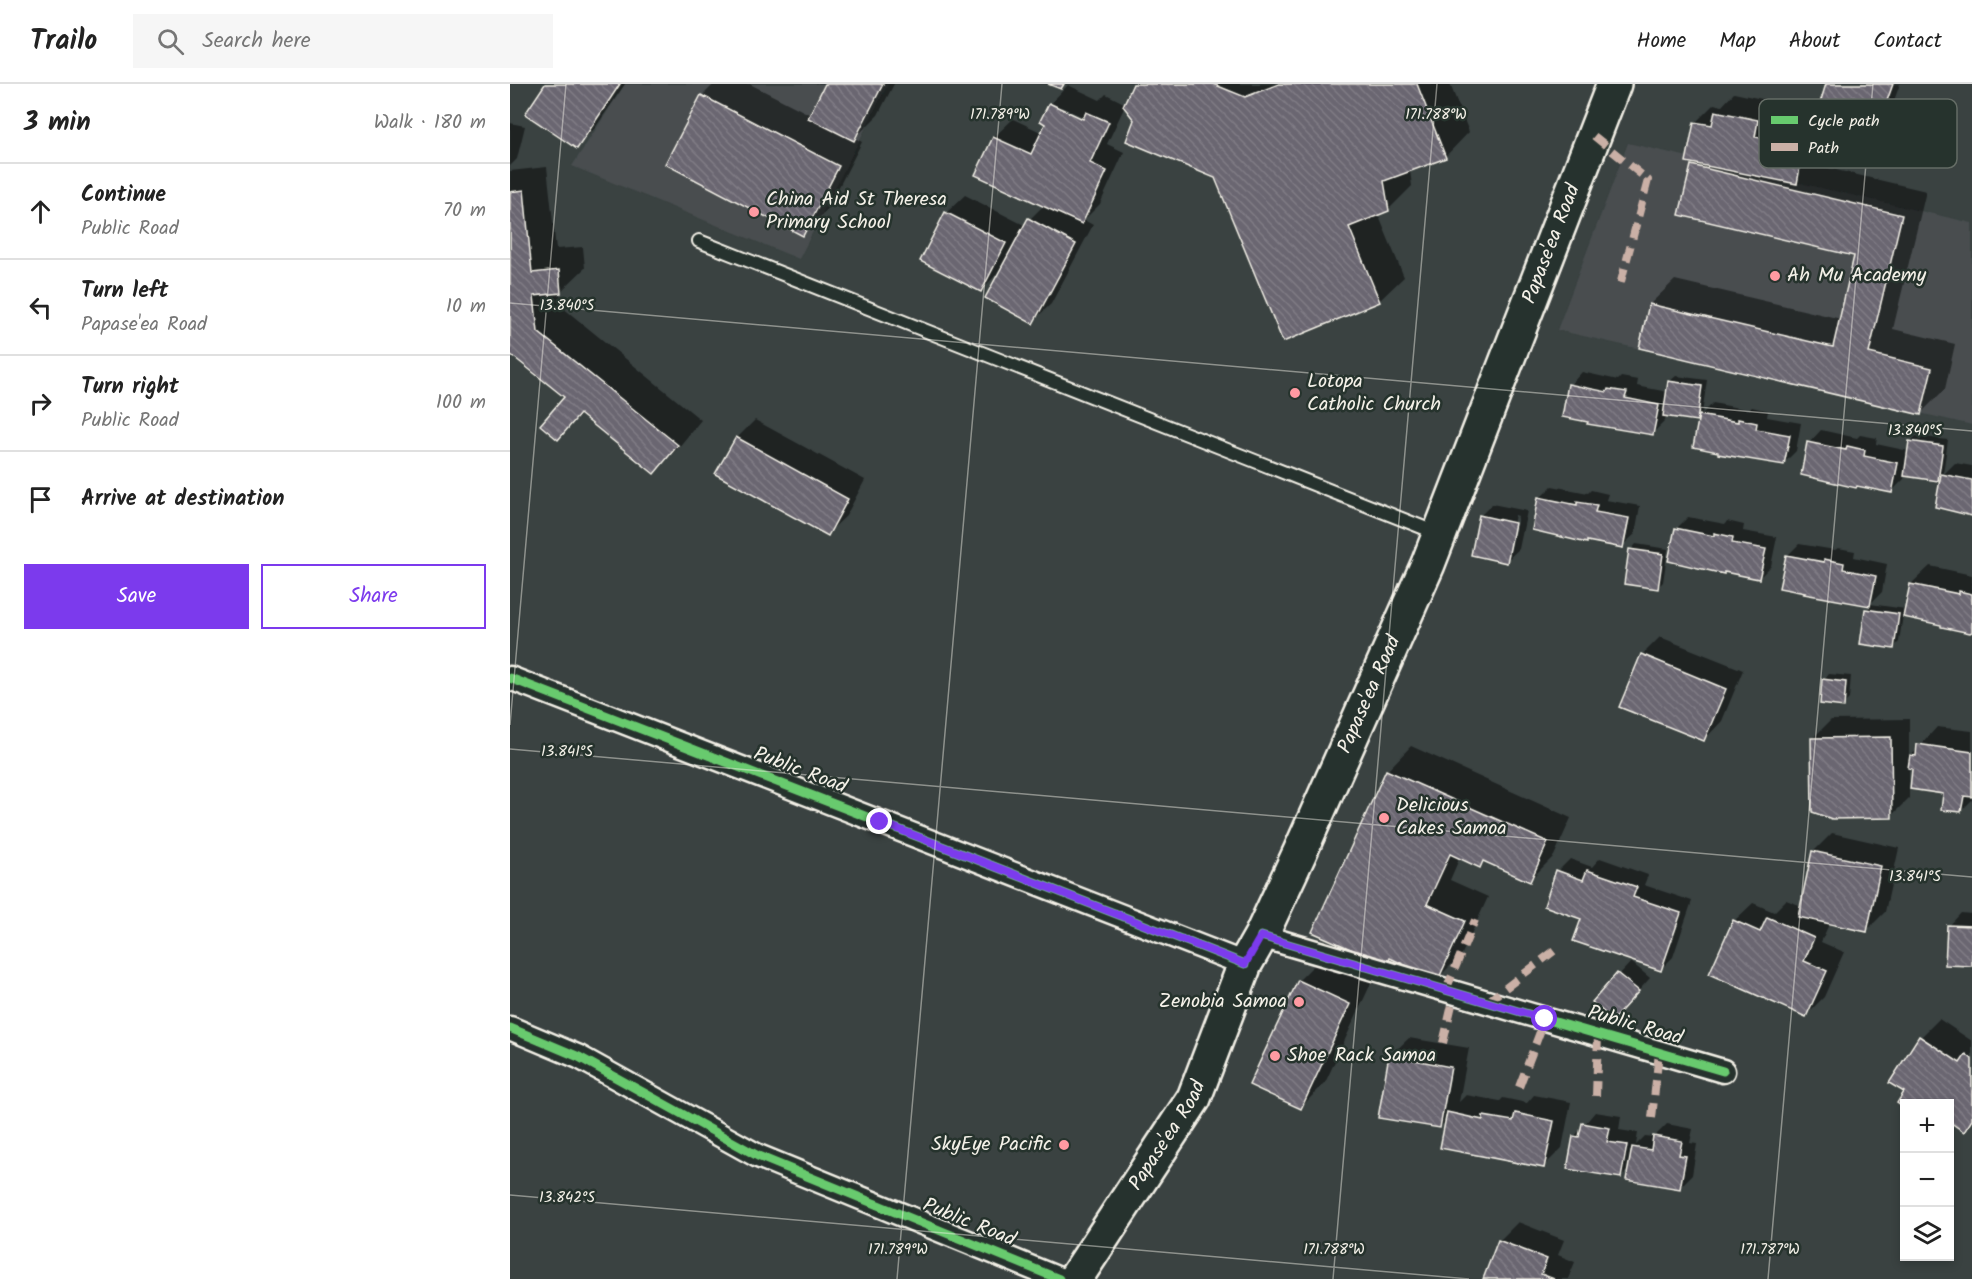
<!DOCTYPE html>
<meta charset="utf-8">
<style>
:root{--surface:#fff;--page:#f6f6f6;--text:#222;--muted:#767676;--line:#e0e0e0;--accent:#7c3aed}
body{margin:0;font-family:Kalam,sans-serif;background:var(--page);color:var(--text)}
.controls{position:absolute;right:18px;bottom:18px;display:grid;overflow:hidden;border-radius:0px;box-shadow:0 3px 9px #0003}
.controls button{width:54px;height:54px;display:grid;place-items:center;padding:0;border:0;border-bottom:2px solid var(--line);background:var(--surface);color:var(--text);font:30px sans-serif}
.stop{position:absolute;width:18px;height:18px;margin:-14px;border:4px solid #7c3aed;border-radius:50%;background:#fff}
.stop.end{background:#7c3aed;border-color:#fff;box-shadow:0 2px 6px #0008}
.list{margin:0;padding:0;list-style:none}
h2{display:flex;justify-content:space-between;align-items:center;height:78px;margin:0;padding:0 24px;font-size:26px}
h2 small{font-size:20px;font-weight:400;color:var(--muted)}
.list li{display:grid;grid-template-columns:39px 1fr auto;gap:18px;align-items:center;box-sizing:border-box;height:96px;padding:0 24px;border-top:2px solid var(--line)}
.list b{display:block;font-size:22px;white-space:nowrap}
.list p{margin:0;font-size:20px;white-space:nowrap;color:var(--muted)}
.list em{font-size:20px;font-style:normal;color:var(--muted)}
.actions{display:flex;gap:12px;padding:18px 24px}
.actions a{flex:1;padding:14px 0;border:2px solid var(--accent);border-radius:0px;text-align:center;font-size:21px;color:var(--accent)}
.actions .main{background:var(--accent);color:#fff}
.icon{flex:none;width:33px;height:33px;fill:none;stroke:currentColor;stroke-width:2;stroke-linecap:round;stroke-linejoin:round}
.map{position:relative;flex:none;width:1462px;height:1195px;overflow:hidden}
header{display:flex;align-items:center;gap:36px;box-sizing:border-box;height:84px;padding:0 30px;background:var(--surface);border-bottom:2px solid var(--line)}
header strong{font-size:28px}
nav{display:flex;gap:33px;margin-inline-start:auto;font-size:21px}
.search{width:420px;height:54px;background:var(--page);display:flex;align-items:center;gap:15px;box-sizing:border-box;padding:0 21px;border-radius:0px;color:var(--muted);font-size:22px}
main{display:flex}
aside{flex:1;background:var(--surface)}
.map>svg:first-child{display:block}
.built{fill:#484d4f}
.shadow{fill:#0007;fill-rule:evenodd}
.building{fill:url(#building-back-hatch);stroke:#f4f1e8;stroke-width:1.5}
.lines{fill:none;stroke-linecap:round;stroke-linejoin:round}
.service-casing{stroke:#f4f1e8;stroke-width:16}
.minor-casing{stroke:#f4f1e8;stroke-width:27}
.secondary-casing{stroke:#f4f1e8;stroke-width:38}
.service{stroke:#26332d;stroke-width:12}
.minor{stroke:#26332d;stroke-width:22}
.secondary{stroke:#26332d;stroke-width:33}
.quiet{stroke:#cab0a6;stroke-width:8;stroke-dasharray:15 8;stroke-linecap:butt}
.cycleway-casing{stroke:#26332d;stroke-width:13}
.cycleway{stroke:#67ca6e;stroke-width:9}
.route{stroke:#7c3aed;stroke-width:8}
.ticks{fill:none;stroke:#f4f1e8;stroke-width:1.5;stroke-opacity:0.45}
.poi-dot{fill:#ff9aa2;stroke:#26332d;stroke-width:2}
.labels{text-anchor:middle;dominant-baseline:central;stroke-width:5;stroke-linejoin:round;paint-order:stroke}
.poi-label{font-size:20px;fill:#f4f1e8;stroke:#26332d;text-anchor:start}
.street-label{font-size:20px;fill:#f4f1e8;stroke:#26332d}
.key{fill:#26332d;stroke:#646c65;stroke-width:1.5}
.key-label{font-size:16px;fill:#f4f1e8}
.ticks-label{font-size:15px;text-anchor:middle;fill:#f4f1e8;stroke:#26332d;stroke-width:5;stroke-linejoin:round;paint-order:stroke}
</style>
<header>
<strong>Trailo</strong>
<div class="search"><svg class="icon" aria-label="search" viewBox="0 0 24 24"><circle cx="10" cy="10" r="6"/><path d="M15 15l6 6"/></svg>Search here</div>
<nav><a>Home</a><a>Map</a><a>About</a><a>Contact</a></nav>
</header>
<main>
<aside>
<h2>3 min<small>Walk · 180 m</small></h2>
<ul class="list">
<li><svg class="icon" aria-label="ahead" viewBox="0 0 24 24"><path d="M12 20V5M6 11l6-6 6 6"/></svg><div><b>Continue</b><p>Public Road</p></div><em>70 m</em></li>
<li><svg class="icon" aria-label="left" viewBox="0 0 24 24"><path d="M17 20v-9H6M10 6l-5 5 5 5"/></svg><div><b>Turn left</b><p>Papase'ea Road</p></div><em>10 m</em></li>
<li><svg class="icon" aria-label="right" viewBox="0 0 24 24"><path d="M7 20v-9h11M14 6l5 5-5 5"/></svg><div><b>Turn right</b><p>Public Road</p></div><em>100 m</em></li>
<li><svg class="icon" aria-label="arrive" viewBox="0 0 24 24"><path d="M6 21V4h12l-3 4 3 4H6"/></svg><div><b>Arrive at destination</b></div></li>
</ul>
<div class="actions"><a class="main">Save</a><a>Share</a></div>
</aside>
<div class="map">
<svg width="1462" height="1195" viewBox="0 0 1462 1195">
<defs>
<pattern id="building-back-hatch" width="6" height="6" patternUnits="userSpaceOnUse" patternTransform="scale(1.5)"><rect width="6" height="6" fill="#6a6671"/><path d="M-1 5l2 2M0 0l6 6M5-1l2 2" fill="none" stroke="#807c85"/></pattern>
</defs>
<rect width="100%" height="100%" fill="#3a4241"/>
<filter id="ink" filterUnits="userSpaceOnUse"><feTurbulence type="fractalNoise" baseFrequency=".0167" numOctaves="2"/><feDisplacementMap in="SourceGraphic" scale="12" xChannelSelector="R" yChannelSelector="G"/><feConvolveMatrix kernelMatrix="1 2 1 2 8 2 1 2 1" color-interpolation-filters="sRGB"/></filter>
<g filter="url(#ink)">
<g class="built">
<polygon points="115,0 378,0 289,175 62,82"/>
<polygon points="1118,59 1462,139 1462,341 1047,246"/>
</g>
<g class="shadow">
<polygon points="37,0 115,0 85,44 66,63"/>
<polygon points="204,0 240,0 301,31 317,0 384,0 368,31 345,54 352,58 317,126 293,150 192,12"/>
<path d="M624,0H940L959,48L935,73L900,86L902,102L878,126L868,130L894,193L869,217L706,93L626,36L615,22L597,60L614,68L590,120L574,136L583,141L541,220L522,238L491,186L471,206L436,129L455,111L516,142L520,135L534,121L467,90L484,53L503,35L533,49L537,39L532,37L540,20L558,1L590,16L596,10L616,20ZM551,23L580,36L579,39L551,26Z"/>
<polygon points="1318,0 1390,0 1381,25 1369,37"/>
<polygon points="1224,9 1266,18 1262,35 1295,41 1291,61 1308,64 1305,81 1416,107 1383,245 1445,260 1435,305 1411,329 1140,220 1165,196 1331,235 1346,171 1182,82 1186,78 1186,38 1204,20 1212,22"/>
<polygon points="0,39 15,42 7,75 0,82"/>
<polygon points="37,83 46,165 73,163 75,184 50,208 52,223 191,336 168,364 144,388 72,330 48,354 56,313 0,268 0,87"/>
<polygon points="1072,288 1108,296 1111,293 1128,296 1127,302 1158,308 1160,297 1166,292 1197,296 1192,330 1203,319 1239,326 1242,323 1258,327 1257,333 1291,339 1286,367 1273,380 1184,362 1190,331 1186,335 1156,331 1155,337 1143,349 1060,301"/>
<polygon points="245,336 355,396 336,432 317,450 227,354"/>
<polygon points="1311,346 1347,354 1350,351 1367,354 1366,360 1399,367 1401,357 1406,352 1438,356 1433,390 1427,395 1395,390 1394,395 1382,407 1299,359"/>
<polygon points="1445,379 1462,382 1462,430 1452,428 1433,391"/>
<polygon points="1042,402 1078,409 1081,406 1098,410 1096,416 1130,422 1125,450 1112,462 1030,414"/>
<path d="M982,420L1017,427L1009,465L996,477L970,432ZM1005,431L1008,432L1001,465H998Z"/>
<polygon points="1178,433 1215,440 1217,437 1234,441 1233,447 1267,453 1261,482 1249,494 1166,445"/>
<polygon points="1126,460 1158,465 1153,498 1147,504 1121,466"/>
<polygon points="1289,460 1325,466 1328,464 1345,467 1344,473 1377,480 1372,508 1360,520 1396,525 1401,500 1420,482 1462,491 1462,548 1393,531 1389,558 1383,564 1357,526 1362,520 1296,509 1277,472"/>
<polygon points="1150,553 1233,586 1212,637 1194,656 1132,571"/>
<polygon points="1319,590 1341,592 1339,615 1333,621 1314,596"/>
<polygon points="1399,635 1399,674 1427,643 1462,647 1462,716 1451,727 1435,709 1404,684 1399,683 1399,714 1381,732 1303,654 1321,636"/>
<polygon points="901,662 1061,734 1044,772 1020,796 975,776 970,782 950,773 940,796 978,813 952,870 928,894 882,874 876,879 877,687"/>
<polygon points="1322,749 1389,764 1375,828 1357,846 1320,838 1311,858 1334,868 1314,913 1296,931 1224,837 1243,819 1264,828 1276,816 1292,822 1303,768"/>
<polygon points="1090,774 1138,791 1134,801 1182,817 1163,873 1151,885 1073,834 1048,787 1060,775 1082,783"/>
<polygon points="1451,829 1462,830 1462,881 1437,879 1439,842"/>
<polygon points="813,872 863,895 815,999 791,1023 789,896"/>
<polygon points="1121,878 1140,894 1115,922 1084,918"/>
<polygon points="1429,935 1462,957 1462,1038 1454,1046 1440,1037 1440,1020 1394,1020 1394,1023 1389,1019 1396,1008 1411,953"/>
<polygon points="899,954 959,964 949,1018 956,1011 990,1017 993,1014 1017,1019 1024,1011 1061,1018 1052,1064 1033,1083 937,1036 930,1043 880,972"/>
<polygon points="1085,1028 1111,1032 1109,1046 1128,1049 1126,1061 1135,1052 1144,1053 1157,1040 1183,1045 1180,1059 1187,1060 1182,1091 1170,1103 1120,1084 1111,1093 1064,1053"/>
<polygon points="1008,1138 1054,1156 1048,1171 1065,1178 1058,1195 974,1195 990,1156"/>
</g>
<g class="building">
<polygon points="35,0 110,0 67,65 15,30"/>
<polygon points="315,0 373,0 344,57 298,34"/>
<polygon points="538,0 554,0 551,5"/>
<polygon points="623,0 703,0 735,13 769,0 907,0 936,74 874,97 879,127 839,143 870,218 773,258 705,94 616,57 624,36 613,22"/>
<polygon points="1316,0 1383,0 1369,39 1310,19"/>
<polygon points="191,11 329,82 293,152 155,80"/>
<polygon points="539,19 573,35 576,28 599,38 580,79 597,87 572,140 465,91 483,53 521,70 535,40 530,37"/>
<polygon points="1205,27 1248,36 1245,53 1278,59 1273,79 1290,83 1287,100 1176,78 1184,38 1202,41"/>
<polygon points="1181,81 1392,131 1359,269 1422,284 1411,331 1129,264 1139,220 1323,263 1344,172 1169,131"/>
<polygon points="14,106 22,189 49,186 51,209 24,212 28,248 168,361 144,390 70,330 48,356 30,341 54,313 0,270 0,108"/>
<polygon points="435,128 496,159 471,208 410,177"/>
<polygon points="518,134 566,160 523,240 475,214"/>
<polygon points="1158,297 1192,302 1187,337 1153,332"/>
<polygon points="1058,300 1097,308 1098,305 1117,308 1115,314 1149,321 1143,351 1077,340 1078,338 1052,333"/>
<polygon points="1189,331 1228,338 1228,335 1247,339 1246,345 1280,351 1274,381 1208,370 1208,368 1183,363"/>
<polygon points="226,353 338,415 318,452 205,390"/>
<polygon points="1399,357 1433,362 1428,397 1394,392"/>
<polygon points="1297,358 1336,366 1337,362 1355,366 1354,372 1388,379 1382,409 1347,402 1346,404 1291,391"/>
<polygon points="1431,390 1462,396 1462,432 1425,423"/>
<polygon points="1028,413 1067,421 1067,418 1087,421 1085,428 1119,434 1113,464 1077,457 1077,459 1022,446"/>
<polygon points="969,431 1005,439 997,479 961,471"/>
<polygon points="1165,444 1204,452 1204,449 1223,453 1222,459 1256,465 1249,495 1214,488 1214,490 1158,477"/>
<polygon points="1119,465 1153,470 1148,505 1114,500"/>
<polygon points="1276,471 1314,478 1314,475 1334,479 1333,485 1366,492 1360,522 1294,510 1295,509 1269,504"/>
<polygon points="1400,500 1449,510 1449,507 1462,510 1462,548 1460,549 1431,543 1431,541 1393,533"/>
<polygon points="1355,525 1389,530 1384,565 1350,560"/>
<polygon points="1131,570 1216,605 1194,657 1109,623"/>
<polygon points="1312,595 1336,598 1334,623 1310,620"/>
<polygon points="1381,653 1382,734 1322,735 1302,728 1301,654"/>
<polygon points="1407,660 1462,668 1462,713 1454,712 1451,728 1431,726 1433,710 1400,705 1402,685 1398,684 1400,671 1406,672"/>
<polygon points="876,686 1038,758 1020,798 973,777 970,784 940,770 917,820 955,837 928,896 880,874 877,881 802,848"/>
<polygon points="1302,767 1371,782 1357,848 1288,833"/>
<polygon points="1046,786 1073,796 1077,786 1127,803 1123,813 1171,829 1151,887 1063,857 1071,835 1034,822"/>
<polygon points="1257,833 1304,854 1294,877 1317,887 1296,933 1199,890 1223,836 1250,848"/>
<polygon points="1437,841 1462,842 1462,882 1435,881"/>
<polygon points="1107,889 1129,907 1103,936 1082,918"/>
<polygon points="788,896 840,920 791,1025 739,1001"/>
<polygon points="1409,952 1450,979 1456,970 1462,975 1462,1036 1454,1048 1440,1038 1440,1020 1394,1020 1394,1024 1387,1019 1394,1008 1379,999"/>
<polygon points="879,971 941,983 930,1044 868,1034"/>
<polygon points="937,1028 973,1036 973,1032 1003,1037 1005,1029 1044,1037 1034,1084 930,1064"/>
<polygon points="1072,1039 1100,1044 1097,1058 1117,1061 1111,1094 1057,1085 1063,1052 1069,1053"/>
<polygon points="1143,1052 1172,1057 1169,1071 1176,1072 1170,1105 1116,1096 1122,1063 1141,1066"/>
<polygon points="988,1156 1037,1175 1031,1190 1044,1195 973,1195"/>
</g>
<g class="lines">
<defs>
<polyline id="service" points="189,157 927,449"/>
<g id="minor">
<polyline points="0,594 735,880"/>
<polyline points="751,852 1213,987"/>
<polyline points="0,944 69,973 248,1072 549,1195"/>
</g>
<g id="secondary">
<path id="s1" d="M565,1195L684,1014L735,880L751,852L790,768L918,480L1104,0"/>
</g>
</defs>
<use href="#service" class="service-casing"/>
<use href="#minor" class="minor-casing"/>
<use href="#secondary" class="secondary-casing"/>
<use href="#service" class="service"/>
<use href="#minor" class="minor"/>
<use href="#secondary" class="secondary"/>
<g class="quiet">
<polyline points="1084,52 1138,96 1109,205"/>
<polyline points="936,906 965,836"/>
<polyline points="977,918 1044,867"/>
<polyline points="933,959 945,908"/>
<polyline points="1009,1003 1035,935"/>
<polyline points="1086,1012 1088,950"/>
<polyline points="1142,1034 1149,968"/>
</g>
<defs>
<g id="cycleway">
<polyline points="0,594 735,880"/>
<polyline points="751,852 1213,987"/>
<polyline points="0,944 69,973 248,1072 549,1195"/>
</g>
</defs>
<use href="#cycleway" class="cycleway-casing"/>
<use href="#cycleway" class="cycleway"/>
</g>
</g>
<g class="lines" filter="url(#ink)">
<polyline class="route" points="370,738 735,880 751,852 1035,935"/>
</g>
<path class="ticks" d="M0,219L1462,347M0,641L56,0M0,665L1462,793M0,1111L959,1195M387,1195L492,0M823,1195L927,0M1258,1195L1363,0"/>
<g class="poi-dot">
<circle cx="244" cy="128" r="6"/>
<circle cx="1265" cy="192" r="6"/>
<circle cx="785" cy="309" r="6"/>
<circle cx="874" cy="734" r="6"/>
<circle cx="789" cy="918" r="6"/>
<circle cx="765" cy="972" r="6"/>
<circle cx="554" cy="1061" r="6"/>
</g>
<g class="labels">
<g class="poi-label">
<text x="256" y="116">China Aid St Theresa<tspan x="256" dy="23">Primary School</tspan></text>
<text x="1277" y="192">Ah Mu Academy</text>
<text x="797" y="298">Lotopa<tspan x="797" dy="23">Catholic Church</tspan></text>
<text x="886" y="722">Delicious<tspan x="886" dy="23">Cakes Samoa</tspan></text>
<text x="777" y="918" text-anchor="end">Zenobia Samoa</text>
<text x="777" y="972">Shoe Rack Samoa</text>
<text x="542" y="1061" text-anchor="end">SkyEye Pacific</text>
</g>
<g class="street-label">
<text stroke="none"><textPath href="#s1" startOffset="1143">Papase'ea Road</textPath></text>
<text stroke="none"><textPath href="#s1" startOffset="657">Papase'ea Road</textPath></text>
<text transform="translate(290 687) rotate(21)">Public Road</text>
<text transform="translate(1125 942) rotate(16)">Public Road</text>
<text stroke="none"><textPath href="#s1" startOffset="171">Papase'ea Road</textPath></text>
<text transform="translate(459 1139) rotate(22)">Public Road</text>
</g>
</g>
<rect x="1249" y="15" width="198" height="69" rx="9" class="key"/>
<rect x="1261" y="32" width="27" height="8" fill="#67ca6e"/>
<rect x="1261" y="59" width="27" height="8" fill="#cab0a6"/>
<g class="key-label">
<text x="1298" y="42">Cycle path</text>
<text x="1298" y="69">Path</text>
</g>
<g class="ticks-label">
<text x="926" y="35">171.788°W</text>
<text x="490" y="35">171.789°W</text>
<text x="57" y="226">13.840°S</text>
<text x="1405" y="351">13.840°S</text>
<text x="57" y="672">13.841°S</text>
<text x="1405" y="797">13.841°S</text>
<text x="57" y="1118">13.842°S</text>
<text x="388" y="1170">171.789°W</text>
<text x="824" y="1170">171.788°W</text>
<text x="1260" y="1170">171.787°W</text>
</g>
</svg>
<div class="controls">
<button>+</button>
<button>−</button>
<button><svg class="icon" aria-label="layers" viewBox="0 0 24 24"><path d="M12 4l9 5-9 5-9-5zM3 14l9 5 9-5"/></svg></button>
</div>
<div class="stop" style="left:1035px;top:935px"></div>
<div class="stop end" style="left:370px;top:738px"></div>
</div>
</main>
